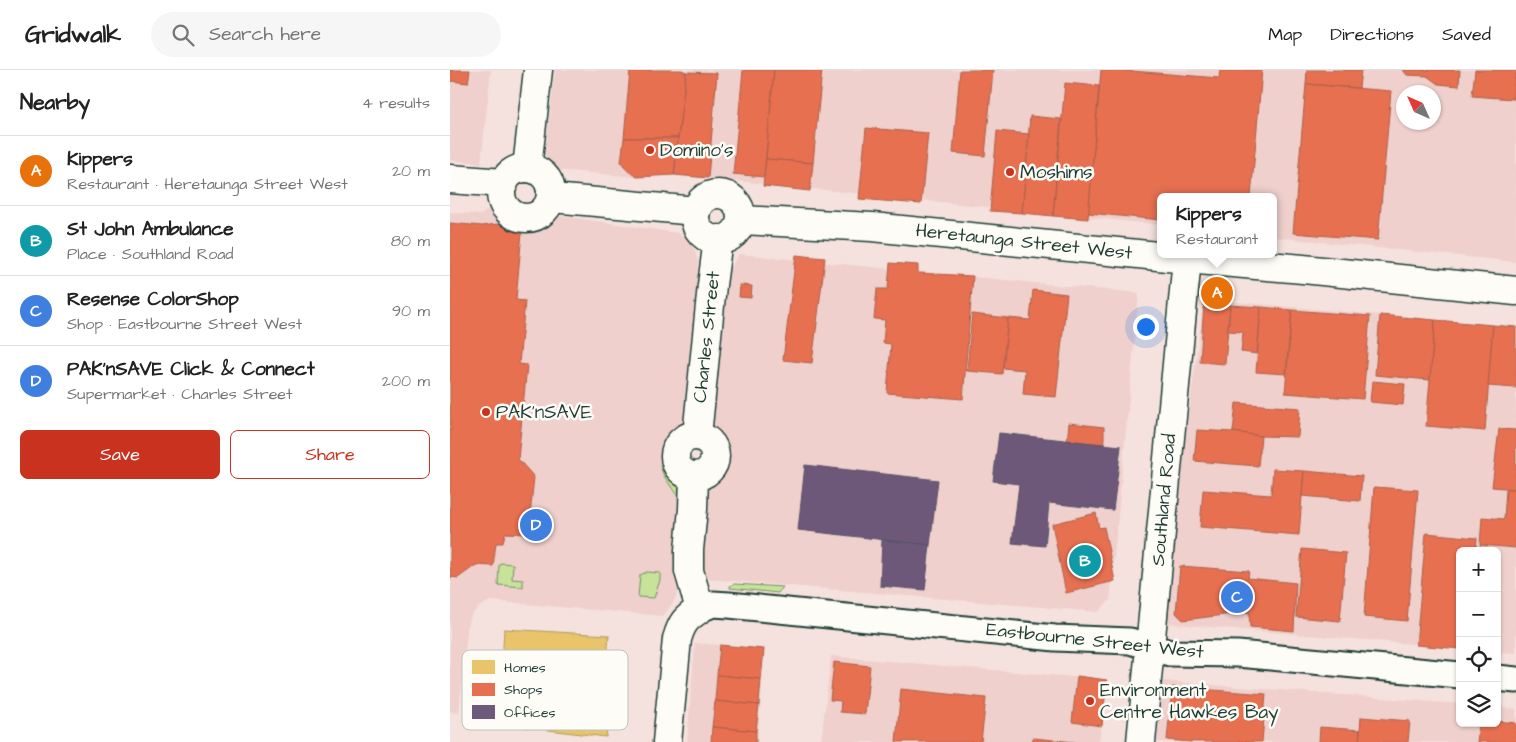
<!DOCTYPE html>
<meta charset="utf-8">
<style>
:root{--surface:#fff;--page:#f6f6f6;--text:#222;--muted:#767676;--line:#e0e0e0;--accent:#c8321e}
body{margin:0;font-family:"Architects Daughter",sans-serif;background:var(--page);color:var(--text)}
.controls{position:absolute;right:15px;bottom:15px;display:grid;overflow:hidden;border-radius:8px;box-shadow:0 1px 4px #0004}
.controls button{width:45px;height:45px;display:grid;place-items:center;padding:0;border:0;border-bottom:1px solid var(--line);background:var(--surface);color:var(--text);font:25px sans-serif}
.compass{position:absolute;left:946px;top:15px;width:45px;height:45px;border-radius:50%;background:var(--surface);box-shadow:0 1px 4px #0004;rotate:315deg}
.you{position:absolute;left:695px;top:256px;width:18px;height:18px;margin:-12px;border:4px solid #fff;border-radius:50%;background:#1a73e8;box-shadow:0 0 0 8px #1a73e833}
.badge{display:grid;place-items:center;width:32px;height:32px;border-radius:50%;background:var(--accent);color:#fff;font-size:16px;font-weight:700}
.pin{position:absolute;translate:-50% -50%;border:2px solid #fff;box-shadow:0 1px 5px #0006}
.popup{position:absolute;left:707px;top:123px;width:120px;height:65px;box-sizing:border-box;display:grid;place-content:center;border-radius:8px;background:var(--surface);filter:drop-shadow(0 1px 4px #0005);font-size:16px;white-space:nowrap;color:var(--muted)}
.popup b{font-size:19px;color:var(--text)}
.popup::after{content:'';position:absolute;left:50%;top:100%;margin-left:-10px;border:10px solid transparent;border-top-color:var(--surface)}
.list{margin:0;padding:0;list-style:none}
h2{display:flex;justify-content:space-between;align-items:center;height:65px;margin:0;padding:0 20px;font-size:21px}
h2 small{font-size:16px;font-weight:400;color:var(--muted)}
.list li{display:grid;grid-template-columns:32px 1fr auto;gap:15px;align-items:center;box-sizing:border-box;height:70px;padding:0 20px;border-top:1px solid var(--line)}
.list b{display:block;font-size:19px;white-space:nowrap}
.list p{margin:0;font-size:16px;white-space:nowrap;color:var(--muted)}
.list em{font-size:16px;font-style:normal;color:var(--muted)}
.actions{display:flex;gap:10px;padding:15px 20px}
.actions a{flex:1;padding:11px 0;border:1px solid var(--accent);border-radius:8px;text-align:center;font-size:18px;color:var(--accent)}
.actions .main{background:var(--accent);color:#fff}
.icon{flex:none;width:28px;height:28px;fill:none;stroke:currentColor;stroke-width:2;stroke-linecap:round;stroke-linejoin:round}
.map{position:relative;flex:none;width:1066px;height:672px;overflow:hidden}
header{display:flex;align-items:center;gap:30px;box-sizing:border-box;height:70px;padding:0 25px;background:var(--surface);border-bottom:1px solid var(--line)}
header strong{font-size:24px}
nav{display:flex;gap:28px;margin-inline-start:auto;font-size:18px}
.search{width:350px;height:45px;background:var(--page);display:flex;align-items:center;gap:12px;box-sizing:border-box;padding:0 18px;border-radius:28px;color:var(--muted);font-size:19px}
main{display:flex}
aside{flex:1;background:var(--surface)}
.map>svg:first-child{display:block}
.built{fill:#efd0cc;fill-rule:evenodd}
.green{fill:#c7e299;stroke:#739066}
.homes{fill:#e9c46a;stroke:#ac9c5a}
.shops{fill:#e76f51;stroke:#ab6048}
.offices{fill:#6d597a;stroke:#565165}
.lines{fill:none;stroke-linecap:round;stroke-linejoin:round}
.minor-casing{stroke:#1f3d34;stroke-width:29}
.tertiary-casing{stroke:#1f3d34;stroke-width:31}
.secondary-casing{stroke:#1f3d34;stroke-width:31}
.minor{stroke:#fdfcf7;stroke-width:25}
.tertiary{stroke:#fdfcf7;stroke-width:28}
.secondary{stroke:#fdfcf7;stroke-width:28}
.poi-dot{fill:#c8321e;stroke:#fdfcf7;stroke-width:2}
.labels{text-anchor:middle;dominant-baseline:central;stroke-width:5;stroke-linejoin:round;paint-order:stroke}
.poi-label{font-size:19px;fill:#1f3d34;stroke:#fdfcf7;text-anchor:start}
.street-label{font-size:19px;fill:#1f3d34;stroke:#fdfcf7}
.key{fill:#fdfcf7;stroke:#bac3bc;stroke-width:1}
.key-label{font-size:14px;fill:#1f3d34}
</style>
<header>
<strong>Gridwalk</strong>
<div class="search"><svg class="icon" aria-label="search" viewBox="0 0 24 24"><circle cx="10" cy="10" r="6"/><path d="M15 15l6 6"/></svg>Search here</div>
<nav><a>Map</a><a>Directions</a><a>Saved</a></nav>
</header>
<main>
<aside>
<h2>Nearby<small>4 results</small></h2>
<ul class="list">
<li><span class="badge" style="background:#e8710a">A</span><div><b>Kippers</b><p>Restaurant · Heretaunga Street West</p></div><em>20 m</em></li>
<li><span class="badge" style="background:#0f9aa8">B</span><div><b>St John Ambulance</b><p>Place · Southland Road</p></div><em>80 m</em></li>
<li><span class="badge" style="background:#3f7fe0">C</span><div><b>Resense ColorShop</b><p>Shop · Eastbourne Street West</p></div><em>90 m</em></li>
<li><span class="badge" style="background:#3f7fe0">D</span><div><b>PAK'nSAVE Click &amp; Connect</b><p>Supermarket · Charles Street</p></div><em>200 m</em></li>
</ul>
<div class="actions"><a class="main">Save</a><a>Share</a></div>
</aside>
<div class="map">
<svg width="1066" height="672" viewBox="0 0 1066 672">
<rect width="100%" height="100%" fill="#f5e2de"/>
<filter id="ink" filterUnits="userSpaceOnUse"><feTurbulence type="fractalNoise" baseFrequency=".02" numOctaves="2"/><feDisplacementMap in="SourceGraphic" scale="10" xChannelSelector="R" yChannelSelector="G"/><feConvolveMatrix kernelMatrix="1 2 1 2 8 2 1 2 1" color-interpolation-filters="sRGB"/></filter>
<g filter="url(#ink)">
<g class="built">
<polygon points="0,0 41,0 31,93 0,90"/>
<path d="M105,0H1066V192L823,167V127H711V155L258,108L224,105L187,107L93,99ZM954,22H984V52H954Z"/>
<polygon points="37,140 47,143 61,149 75,153 93,152 111,146 228,163 237,169 245,181 248,192 247,211 234,357 227,365 221,370 220,399 229,407 233,417 227,502 229,520 223,533 213,546 40,531 29,537 22,544 18,552 9,643 0,642 0,142 31,145"/>
<polygon points="289,184 689,223 660,530 648,542 259,509 250,500 269,244 276,206"/>
<polygon points="754,229 1066,257 1066,583 1047,582 1047,481 1010,481 1010,578 711,553"/>
<polygon points="245,573 315,579 307,672 237,672"/>
<polygon points="381,586 657,610 649,672 371,672"/>
<polygon points="713,611 1010,634 1010,653 1047,653 1047,637 1066,639 1066,672 707,672"/>
</g>
<g class="green">
<path d="M210,396C232,402 233,413 232,433L214,406Z"/>
<polygon points="51,493 63,494 62,509 73,510 73,517 48,515 49,495"/>
<polygon points="197,502 210,503 210,510 204,528 188,527 190,505"/>
<polygon points="284,514 333,517 328,523 280,518 280,516"/>
</g>
<g class="homes">
<polygon points="54,559 159,565 156,600 52,595"/>
<polygon points="79,619 161,629 156,667 74,657"/>
</g>
<g class="shops">
<polygon points="0,0 20,0 18,13 0,11"/>
<polygon points="180,0 232,0 236,2 228,68 174,68"/>
<polygon points="293,0 324,0 314,107 283,104"/>
<polygon points="324,0 372,0 363,93 316,89"/>
<polygon points="510,0 543,0 535,86 503,83"/>
<polygon points="651,0 669,0 769,8 770,0 812,0 801,127 711,127 711,150 638,143"/>
<polygon points="857,0 911,0 909,18 856,14"/>
<polygon points="953,0 1010,0 1009,16 988,14 977,6 957,5"/>
<polygon points="1025,0 1066,0 1063,29 1022,26"/>
<polygon points="236,2 267,3 258,108 224,105"/>
<polygon points="1066,4 1066,29 1063,29"/>
<polygon points="615,13 649,16 638,149 603,146"/>
<polygon points="856,14 941,21 928,170 843,163"/>
<polygon points="580,46 611,49 603,146 572,143"/>
<polygon points="416,58 478,63 471,134 409,129"/>
<polygon points="547,61 579,64 572,143 540,141"/>
<polygon points="174,68 228,68 224,105 187,107 178,101 171,92"/>
<polygon points="316,89 363,93 360,121 313,116"/>
<polygon points="0,153 32,156 47,154 72,162 66,230 75,231 69,294 77,295 68,389 84,407 78,464 55,463 53,473 46,473 43,496 26,495 8,508 0,507"/>
<polygon points="346,185 375,188 362,293 333,290"/>
<polygon points="440,193 468,195 468,203 523,206 513,329 437,323 441,274 433,273 435,250 424,249 427,219 438,219"/>
<polygon points="290,215 302,216 301,228 289,227"/>
<polygon points="583,220 617,224 606,327 573,324 575,300 553,298 558,248 580,250"/>
<polygon points="754,233 780,235 775,294 750,292"/>
<polygon points="780,235 811,237 807,284 791,282 793,262 778,261"/>
<polygon points="811,237 842,240 836,304 806,302"/>
<polygon points="842,240 920,246 913,329 835,323"/>
<polygon points="522,244 558,248 552,304 517,301"/>
<polygon points="930,245 985,250 980,310 925,305"/>
<polygon points="985,250 1043,255 1035,361 976,356"/>
<polygon points="1043,255 1066,257 1066,318 1038,316"/>
<polygon points="922,311 955,314 953,335 920,332"/>
<polygon points="786,333 850,338 848,367 811,366 783,362"/>
<polygon points="619,353 654,357 654,374 617,371"/>
<polygon points="1049,359 1066,360 1066,419 1042,417"/>
<polygon points="747,360 783,362 811,366 808,396 744,391"/>
<polygon points="823,399 854,401 849,465 750,457 753,420 821,425"/>
<polygon points="854,401 912,406 910,431 852,426"/>
<polygon points="924,417 968,420 957,551 914,547"/>
<polygon points="1056,419 1066,419 1066,478 1030,475 1032,447 1054,449"/>
<polygon points="646,443 649,458 654,457 665,511 616,523 602,454"/>
<polygon points="976,463 1027,468 1026,481 1010,481 1010,579 966,575"/>
<polygon points="852,479 896,483 890,551 846,547"/>
<polygon points="730,496 799,501 798,508 846,513 844,561 800,557 799,542 733,550 726,543"/>
<polygon points="270,575 314,579 311,609 267,605"/>
<polygon points="384,592 420,596 415,644 390,642 391,631 380,630"/>
<polygon points="267,605 311,609 309,635 265,631"/>
<polygon points="627,606 657,610 652,656 622,652"/>
<polygon points="722,617 816,624 812,672 740,672 717,670"/>
<polygon points="451,619 536,628 531,672 446,672"/>
<polygon points="265,631 309,635 306,661 262,657"/>
<polygon points="911,647 960,651 958,672 909,672"/>
<polygon points="1047,651 1066,653 1066,672 1027,672 1029,653 1047,653"/>
<polygon points="262,657 306,661 306,672 261,672"/>
<polygon points="870,657 910,660 909,672 869,672"/>
<polygon points="583,668 625,672 582,672"/>
</g>
<g class="offices">
<polygon points="549,363 671,376 663,440 599,433 595,476 562,473 569,414 543,411"/>
<polygon points="355,395 488,410 480,475 348,460"/>
<polygon points="432,470 480,475 475,520 430,516"/>
</g>
<g class="lines">
<defs>
<g id="minor">
<polyline points="250,539 263,534 279,535 605,568 680,571 720,583 788,584 1010,605"/>
<polyline points="1047,608 1066,610"/>
</g>
<g id="tertiary">
<polyline points="77,98 88,0"/>
<polyline points="247,366 262,215 268,169"/>
<circle cx="245" cy="386" r="20"/>
<path d="M217,672L227,569C232,552 236,548 250,539L239,501V480L243,439L244,406"/>
<polyline points="691,672 737,189"/>
</g>
<g id="secondary">
<circle cx="76" cy="123" r="25"/>
<polyline points="0,109 54,113"/>
<circle cx="268" cy="147" r="23"/>
<polyline points="102,128 246,141"/>
<polyline points="291,150 422,157 737,189 853,199 1066,221"/>
</g>
</defs>
<use href="#minor" class="minor-casing"/>
<use href="#tertiary" class="tertiary-casing"/>
<use href="#secondary" class="secondary-casing"/>
<use href="#minor" class="minor"/>
<use href="#tertiary" class="tertiary"/>
<use href="#secondary" class="secondary"/>
</g>
</g>
<g class="poi-dot">
<circle cx="200" cy="80" r="5"/>
<circle cx="560" cy="102" r="5"/>
<circle cx="36" cy="342" r="5"/>
<circle cx="640" cy="631" r="5"/>
</g>
<g class="labels">
<g class="poi-label">
<text x="210" y="80">Domino's</text>
<text x="570" y="102">Moshims</text>
<text x="46" y="342">PAK'nSAVE</text>
<text x="650" y="620">Environment<tspan x="650" dy="22">Centre Hawkes Bay</tspan></text>
</g>
<g class="street-label">
<text transform="translate(574 172) rotate(6)">Heretaunga Street West</text>
<text transform="translate(257 267) rotate(-84)">Charles Street</text>
<text transform="translate(714 430) rotate(-85)">Southland Road</text>
<text transform="translate(645 571) rotate(6)">Eastbourne Street West</text>
</g>
</g>
<rect x="12" y="580" width="166" height="80" rx="8" class="key"/>
<rect x="22" y="590" width="23" height="14" fill="#e9c46a"/>
<rect x="22" y="613" width="23" height="13" fill="#e76f51"/>
<rect x="22" y="635" width="23" height="14" fill="#6d597a"/>
<g class="key-label">
<text x="54" y="602">Homes</text>
<text x="54" y="624">Shops</text>
<text x="54" y="647">Offices</text>
</g>
</svg>
<div class="controls">
<button>+</button>
<button>−</button>
<button><svg class="icon" aria-label="locate" viewBox="0 0 24 24"><circle cx="12" cy="12" r="6"/><path d="M12 2v4M12 18v4M2 12h4M18 12h4"/></svg></button>
<button><svg class="icon" aria-label="layers" viewBox="0 0 24 24"><path d="M12 4l9 5-9 5-9-5zM3 14l9 5 9-5"/></svg></button>
</div>
<svg class="compass" viewBox="-18 -18 36 36"><path d="M0-13l5 13h-10z" fill="#e53935"/><path d="M0 13l5-13h-10z" fill="#767676"/></svg>
<div class="you"></div>
<div class="pin badge" style="left:767px;top:223px;background:#e8710a">A</div>
<div class="popup"><b>Kippers</b>Restaurant</div>
<div class="pin badge" style="left:635px;top:491px;background:#0f9aa8">B</div>
<div class="pin badge" style="left:787px;top:527px;background:#3f7fe0">C</div>
<div class="pin badge" style="left:86px;top:455px;background:#3f7fe0">D</div>
</div>
</main>
